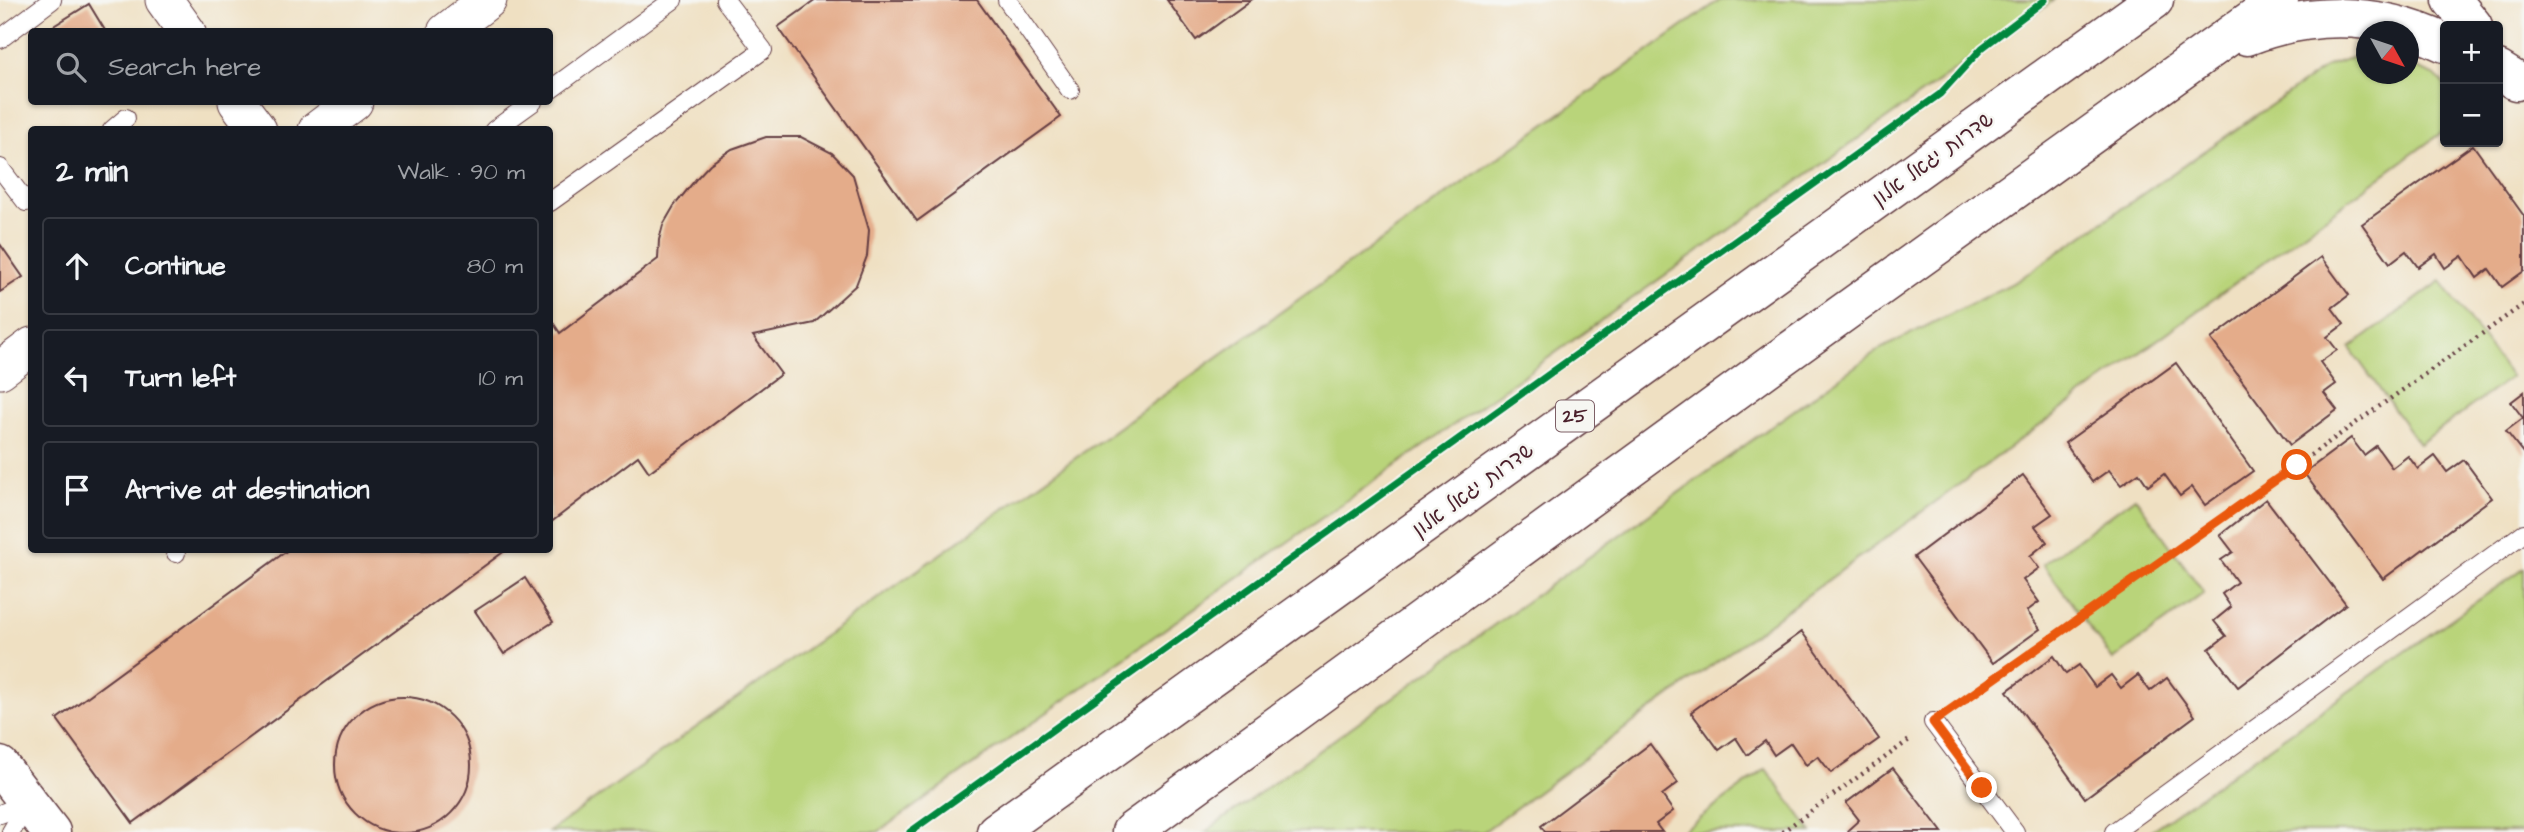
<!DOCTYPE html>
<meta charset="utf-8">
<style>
:root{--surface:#171b24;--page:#20242c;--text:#f1f3f6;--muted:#9ea1a6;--line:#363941}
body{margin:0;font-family:"Architects Daughter","Playpen Sans Hebrew",sans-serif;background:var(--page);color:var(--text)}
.controls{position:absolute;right:21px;top:21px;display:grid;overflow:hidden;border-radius:7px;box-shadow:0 2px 5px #0004}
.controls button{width:63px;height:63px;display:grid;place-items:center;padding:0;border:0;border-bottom:2px solid var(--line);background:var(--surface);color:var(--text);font:35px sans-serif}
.compass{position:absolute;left:2356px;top:21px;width:63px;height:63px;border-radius:50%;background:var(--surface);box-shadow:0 2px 5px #0004;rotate:130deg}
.stop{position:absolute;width:21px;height:21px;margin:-16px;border:5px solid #ea580c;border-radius:50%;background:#fff}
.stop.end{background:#ea580c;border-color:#fff;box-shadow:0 2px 7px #0008}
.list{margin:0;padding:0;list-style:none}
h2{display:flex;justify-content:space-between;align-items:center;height:91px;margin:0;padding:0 28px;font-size:30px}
h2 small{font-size:23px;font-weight:400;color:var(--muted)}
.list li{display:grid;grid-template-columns:46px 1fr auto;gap:21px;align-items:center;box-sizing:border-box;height:98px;margin:0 14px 14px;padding:0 14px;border:2px solid var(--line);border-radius:7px}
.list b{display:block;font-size:26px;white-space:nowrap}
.list em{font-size:23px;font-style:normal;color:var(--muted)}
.icon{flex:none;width:38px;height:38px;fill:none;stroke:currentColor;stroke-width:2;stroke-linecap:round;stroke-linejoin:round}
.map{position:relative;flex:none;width:2524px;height:832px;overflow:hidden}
.search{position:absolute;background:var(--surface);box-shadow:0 2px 5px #0004;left:28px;top:28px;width:525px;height:77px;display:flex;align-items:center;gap:18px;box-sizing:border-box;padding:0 24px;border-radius:7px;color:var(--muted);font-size:26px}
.panel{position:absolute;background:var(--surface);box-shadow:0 2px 5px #0004;left:28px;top:126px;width:525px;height:427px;border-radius:7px}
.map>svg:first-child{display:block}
.green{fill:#b9d47a;stroke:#827a52;stroke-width:2}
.building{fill:#e4ac8a}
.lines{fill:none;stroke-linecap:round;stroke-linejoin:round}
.lane-casing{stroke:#633c42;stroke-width:20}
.street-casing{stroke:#633c42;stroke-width:39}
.secondary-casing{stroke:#633c42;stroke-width:41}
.highway-casing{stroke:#633c42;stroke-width:41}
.path{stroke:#633c42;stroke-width:4.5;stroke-dasharray:2 5;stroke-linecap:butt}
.lane{stroke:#fff;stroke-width:18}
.street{stroke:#fff;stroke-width:37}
.secondary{stroke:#fff;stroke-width:38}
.highway{stroke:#fff;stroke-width:38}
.cycleway-casing{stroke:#f6f6f2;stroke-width:11}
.cycleway{stroke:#00873e;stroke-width:7}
.route{stroke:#ea580c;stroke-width:9}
.labels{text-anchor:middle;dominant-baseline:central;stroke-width:5;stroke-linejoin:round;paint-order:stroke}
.shield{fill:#f6f6f2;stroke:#7e6067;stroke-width:2}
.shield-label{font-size:19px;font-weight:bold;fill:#4a1f2b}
.street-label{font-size:21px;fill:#4a1f2b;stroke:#f6f6f2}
</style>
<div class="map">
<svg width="2524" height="832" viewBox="0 0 2524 832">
<rect width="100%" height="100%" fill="#f6f6f2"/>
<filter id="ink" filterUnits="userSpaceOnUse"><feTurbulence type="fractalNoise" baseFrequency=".0143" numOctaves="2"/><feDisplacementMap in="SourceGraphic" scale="14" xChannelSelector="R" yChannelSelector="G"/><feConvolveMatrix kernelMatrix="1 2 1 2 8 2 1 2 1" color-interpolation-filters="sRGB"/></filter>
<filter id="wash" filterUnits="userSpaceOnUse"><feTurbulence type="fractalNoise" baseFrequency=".00686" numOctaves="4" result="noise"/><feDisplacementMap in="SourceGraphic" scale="28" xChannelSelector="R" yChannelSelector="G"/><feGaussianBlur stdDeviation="1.57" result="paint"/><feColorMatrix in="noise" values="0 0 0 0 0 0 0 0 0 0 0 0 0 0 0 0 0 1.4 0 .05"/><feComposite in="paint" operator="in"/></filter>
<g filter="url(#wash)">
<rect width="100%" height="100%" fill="#efe0c2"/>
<g class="green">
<polygon points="1720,0 2054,0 878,832 549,832"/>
<polygon points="2366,53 2366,74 2408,74 2409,65 2434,75 2445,85 2445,130 1483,832 1205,832 1878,350 2017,281 2329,65"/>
<polygon points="2441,281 2511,377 2419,444 2350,348"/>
<polygon points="2135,497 2204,593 2113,660 2043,564"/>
<polygon points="2524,568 2524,832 2149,832"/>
<polygon points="1766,769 1812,832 1681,832"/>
</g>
<g id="blocks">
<g class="building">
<polygon points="816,0 977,0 1061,117 917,221 778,27"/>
<polygon points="1167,0 1251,0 1196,40"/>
<polygon points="89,4 106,32 44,32"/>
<polygon points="766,137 801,137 832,153 853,175 869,230 867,256 856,285 814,323 753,336 781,374 649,472 638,456 550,523 550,318 560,333 658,259 659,240 663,225 674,206 696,179 710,164 732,149"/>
<polygon points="2473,145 2524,216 2524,271 2502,287 2489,269 2477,278 2462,256 2445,268 2436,254 2418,267 2406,251 2390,263 2362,224"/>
<polygon points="0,244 23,277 0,292"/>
<polygon points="2321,257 2349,295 2332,308 2344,324 2327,337 2337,350 2320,362 2336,384 2324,393 2337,410 2290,445 2211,339"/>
<polygon points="2176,363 2253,471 2205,505 2192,487 2180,496 2164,474 2148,486 2139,473 2121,485 2109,470 2092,482 2065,443"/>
<polygon points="2524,392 2524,454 2506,431 2523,418 2511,402"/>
<polygon points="2351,438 2364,455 2376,446 2392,468 2408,456 2418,469 2435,456 2447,472 2464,460 2492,498 2383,579 2304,473"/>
<polygon points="2023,475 2052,514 2035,526 2047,542 2030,556 2039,568 2023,580 2039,602 2027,611 2040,629 1993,663 1914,557"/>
<polygon points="2266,499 2346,604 2238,687 2209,649 2226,636 2214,621 2231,607 2222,594 2237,582 2221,560 2233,552 2220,535"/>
<polygon points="288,550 506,550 133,823 57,719"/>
<polygon points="525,578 553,622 504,654 475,611"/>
<polygon points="1802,632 1879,739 1831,773 1818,756 1806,765 1791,743 1774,755 1765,741 1747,755 1736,738 1719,750 1691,712"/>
<polygon points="2054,656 2066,674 2079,665 2095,687 2111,675 2121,688 2138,675 2150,691 2167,678 2195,716 2085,798 2007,691"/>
<circle cx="403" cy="765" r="68"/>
<polygon points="1650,744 1678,783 1662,795 1673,811 1656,824 1662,832 1545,832 1541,826"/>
<polygon points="1893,768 1942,832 1849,832 1848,830 1859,820 1846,803"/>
</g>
</g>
</g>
<g filter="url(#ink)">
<use href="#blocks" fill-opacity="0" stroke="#633c42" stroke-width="2"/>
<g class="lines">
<defs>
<g id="lane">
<polyline points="1007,0 1070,90"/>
<polyline points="0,39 52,0"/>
<polyline points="550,90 673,0"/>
<polyline points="112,130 126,118"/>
<polyline points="494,130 533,102"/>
<polyline points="0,168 26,202 32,197"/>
<polyline points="550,202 763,50 725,0"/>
<polyline points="174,550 176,553"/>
<polyline points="1933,722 2015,832"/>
<polyline points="0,814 28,803"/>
<polyline points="11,832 28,803"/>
<polyline points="2114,832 2524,533"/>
</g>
<g id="street">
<polyline points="164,0 187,32"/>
<polyline points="446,32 488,0"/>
<polyline points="237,102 258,130"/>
<polyline points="317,130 354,102"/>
<polyline points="0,370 32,346"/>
</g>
<g id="secondary">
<polyline points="2452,0 2473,26"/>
<polyline points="0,766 51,832"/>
</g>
<g id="highway">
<path d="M2247,36C2315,10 2380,12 2445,43"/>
<polyline points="2498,70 2516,81"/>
<polyline points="996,832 2154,0"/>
<polyline points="1131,832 1775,362 2279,0"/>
</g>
</defs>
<use href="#lane" class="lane-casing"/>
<use href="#street" class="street-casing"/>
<use href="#secondary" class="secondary-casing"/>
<use href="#highway" class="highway-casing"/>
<g class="path">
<polyline points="1956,706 2524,304"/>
<polyline points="1782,832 1912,738"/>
</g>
<use href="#lane" class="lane"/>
<use href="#street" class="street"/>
<use href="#secondary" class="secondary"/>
<use href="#highway" class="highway"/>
<defs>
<polyline id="cycleway" points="910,832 1940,94 1982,48 2045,0"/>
</defs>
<use href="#cycleway" class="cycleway-casing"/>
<use href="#cycleway" class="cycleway"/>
</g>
</g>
<g class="lines" filter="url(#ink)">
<polyline class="route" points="1982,788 1933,722 2297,465"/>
</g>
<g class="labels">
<rect class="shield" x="1556" y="400.5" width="38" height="31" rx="5"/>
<g class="shield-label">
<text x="1575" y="416">25</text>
</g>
<g class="street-label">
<text transform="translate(1933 159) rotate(-36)">שדרות יגאל אלון</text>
<text transform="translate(1473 490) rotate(-36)">שדרות יגאל אלון</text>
</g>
</g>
</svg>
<div class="controls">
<button>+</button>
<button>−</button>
</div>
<svg class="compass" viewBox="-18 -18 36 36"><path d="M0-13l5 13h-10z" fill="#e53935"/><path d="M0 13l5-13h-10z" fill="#9ea1a6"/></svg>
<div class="stop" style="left:2297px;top:465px"></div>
<div class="stop end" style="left:1982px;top:788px"></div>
<div class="search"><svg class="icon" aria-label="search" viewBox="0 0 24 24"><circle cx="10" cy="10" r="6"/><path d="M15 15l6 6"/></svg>Search here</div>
<section class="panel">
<h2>2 min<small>Walk · 90 m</small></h2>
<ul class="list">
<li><svg class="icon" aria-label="ahead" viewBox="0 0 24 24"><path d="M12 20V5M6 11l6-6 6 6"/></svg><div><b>Continue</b></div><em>80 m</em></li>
<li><svg class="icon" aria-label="left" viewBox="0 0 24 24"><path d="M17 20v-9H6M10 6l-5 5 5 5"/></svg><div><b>Turn left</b></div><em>10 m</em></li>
<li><svg class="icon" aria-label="arrive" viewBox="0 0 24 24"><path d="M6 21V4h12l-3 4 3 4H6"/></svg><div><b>Arrive at destination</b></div></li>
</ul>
</section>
</div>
